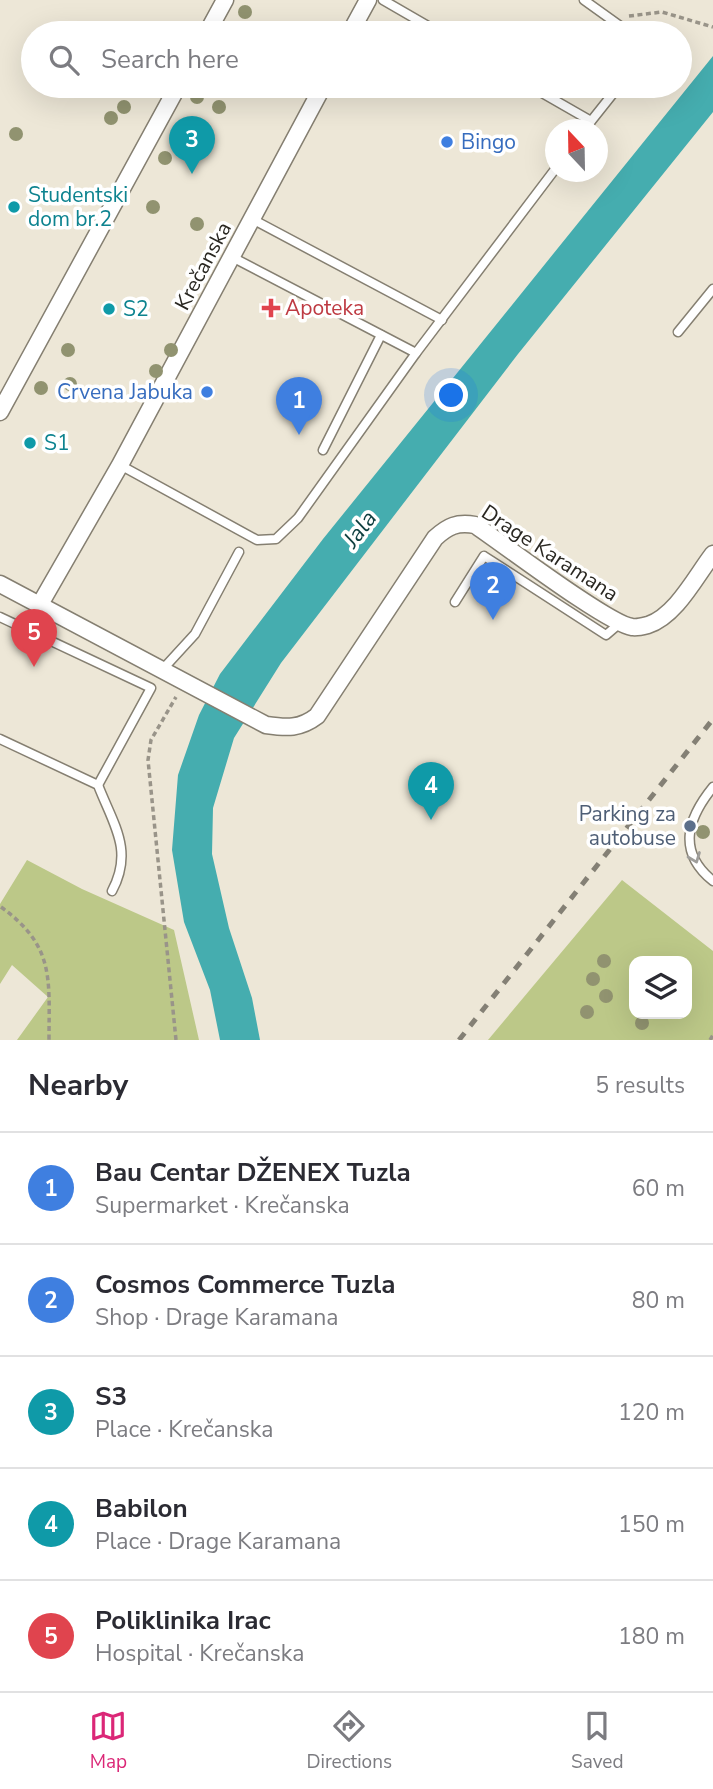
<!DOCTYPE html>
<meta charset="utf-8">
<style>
:root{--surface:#fff;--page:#f7f7f7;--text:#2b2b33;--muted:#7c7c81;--line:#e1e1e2;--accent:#db2777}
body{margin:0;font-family:"Nunito Sans",sans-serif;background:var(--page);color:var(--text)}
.controls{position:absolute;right:21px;bottom:21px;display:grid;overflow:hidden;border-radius:14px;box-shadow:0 7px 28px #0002}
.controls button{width:63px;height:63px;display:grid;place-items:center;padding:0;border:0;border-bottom:2px solid var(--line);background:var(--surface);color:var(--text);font:35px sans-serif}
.compass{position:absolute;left:545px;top:119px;width:63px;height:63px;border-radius:50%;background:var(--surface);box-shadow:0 7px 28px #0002;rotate:338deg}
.you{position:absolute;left:452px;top:396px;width:24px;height:24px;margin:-18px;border:5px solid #fff;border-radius:50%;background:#1a73e8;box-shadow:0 0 0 10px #1a73e833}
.badge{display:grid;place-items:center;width:46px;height:46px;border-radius:50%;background:var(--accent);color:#fff;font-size:23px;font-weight:700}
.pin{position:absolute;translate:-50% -58px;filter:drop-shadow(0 2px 4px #0008)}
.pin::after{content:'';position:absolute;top:37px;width:24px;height:21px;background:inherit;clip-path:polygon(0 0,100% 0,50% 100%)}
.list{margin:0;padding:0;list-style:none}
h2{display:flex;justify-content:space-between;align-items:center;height:91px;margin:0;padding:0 28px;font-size:30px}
h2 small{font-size:23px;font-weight:400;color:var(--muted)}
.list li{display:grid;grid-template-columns:46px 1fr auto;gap:21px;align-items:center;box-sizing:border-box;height:112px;padding:0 28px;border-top:2px solid var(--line)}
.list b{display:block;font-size:26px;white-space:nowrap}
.list p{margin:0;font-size:23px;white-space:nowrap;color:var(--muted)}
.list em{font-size:23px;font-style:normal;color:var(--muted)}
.icon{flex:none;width:38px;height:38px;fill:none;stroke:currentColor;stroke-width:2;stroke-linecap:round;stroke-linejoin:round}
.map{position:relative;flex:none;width:713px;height:1040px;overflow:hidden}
.search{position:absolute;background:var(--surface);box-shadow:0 7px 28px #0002;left:21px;right:21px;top:21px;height:77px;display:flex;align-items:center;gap:18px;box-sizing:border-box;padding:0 24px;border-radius:38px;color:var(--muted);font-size:26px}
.sheet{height:651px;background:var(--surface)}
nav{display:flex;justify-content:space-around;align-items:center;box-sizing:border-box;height:98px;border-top:2px solid var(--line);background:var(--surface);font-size:19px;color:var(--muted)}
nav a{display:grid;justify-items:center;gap:4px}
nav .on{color:var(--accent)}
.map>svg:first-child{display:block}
.grass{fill:#bcc888;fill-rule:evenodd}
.water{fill:#45adaf}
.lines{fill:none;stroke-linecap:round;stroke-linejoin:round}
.service-casing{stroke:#857f71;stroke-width:11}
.minor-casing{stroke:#857f71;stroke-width:19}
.path{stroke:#999489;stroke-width:3.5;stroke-dasharray:5 3.5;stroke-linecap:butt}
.service{stroke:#fff;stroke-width:8}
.minor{stroke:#fff;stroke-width:16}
.rail{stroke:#848075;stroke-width:5;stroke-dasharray:9 9;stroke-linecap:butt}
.tree{fill:#919370}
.oneway{stroke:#9f9e9b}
.shop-dot{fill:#3f7fe0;stroke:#fff;stroke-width:2.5}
.culture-dot{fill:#0f9aa8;stroke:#fff;stroke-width:2.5}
.health-dot{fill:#e0444e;stroke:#fff;stroke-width:2.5}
.service-dot{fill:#5c6f8a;stroke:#fff;stroke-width:2.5}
.labels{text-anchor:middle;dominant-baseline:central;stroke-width:7;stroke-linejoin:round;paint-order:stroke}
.shop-label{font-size:21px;fill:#366cbe;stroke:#fff;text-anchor:start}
.culture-label{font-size:21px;fill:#0d838f;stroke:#fff;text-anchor:start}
.street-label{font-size:21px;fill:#292721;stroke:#fff}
.health-label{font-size:21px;fill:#be3a42;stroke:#fff;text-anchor:start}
.service-label{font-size:21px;fill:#4e5e75;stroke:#fff;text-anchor:end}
.water-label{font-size:23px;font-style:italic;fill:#0e3e3f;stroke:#fff}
</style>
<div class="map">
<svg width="713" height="1040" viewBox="0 0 713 1040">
<rect width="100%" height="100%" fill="#ede7d7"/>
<g class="grass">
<polygon points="27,860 82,889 174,930 199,1040 17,1040 48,997 12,965 0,984 0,904"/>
<path d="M622,880L713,951V1040H488ZM634,961H687V1014H634Z"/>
</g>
<polygon class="water" points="713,56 713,112 518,354 281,663 234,738 213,808 212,854 229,928 252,998 260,1040 220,1040 210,990 184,922 172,850 178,775 199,715 220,674 323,539"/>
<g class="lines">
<defs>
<g id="service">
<polyline points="383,0 440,33"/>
<polyline points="584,0 630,33"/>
<polyline points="530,86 591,121"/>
<polyline points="584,130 619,86"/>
<polyline points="252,219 442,320"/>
<polyline points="232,257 416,353"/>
<polyline points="678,332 713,289"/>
<polyline points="323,450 381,335"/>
<polyline points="120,465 257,540 276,539 298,518 416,353 556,168"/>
<polyline points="455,602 484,556 606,635 620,623"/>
<polyline points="0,617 151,688 98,785"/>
<polyline points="162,670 195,634 239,552"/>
<path d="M0,739L98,785C113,824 134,850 112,891"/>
<path d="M713,787C687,819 677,852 713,881"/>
</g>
<g id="minor">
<polyline points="207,33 225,0"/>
<polyline points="350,33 368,0"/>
<polyline points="0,412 178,86"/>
<path d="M0,584L266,725C287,728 300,729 317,716L435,538C448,526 457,522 475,525C502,543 608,624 632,627C637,628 644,626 648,625C676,616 696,576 713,554"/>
<polyline points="39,606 120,465 323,86"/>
</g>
</defs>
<use href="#service" class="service-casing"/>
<use href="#minor" class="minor-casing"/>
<g class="path">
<polyline points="629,16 662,12 713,27"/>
<path d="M1,907C55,946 49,979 49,1040"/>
<polyline points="176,1040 148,760 151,740 176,697"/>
<polyline points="710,1040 713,1035"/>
</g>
<use href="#service" class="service"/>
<use href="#minor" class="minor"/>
<polyline class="rail" points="459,1040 713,719"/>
</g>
<g class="tree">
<circle cx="245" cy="12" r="7"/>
<circle cx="197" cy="97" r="7"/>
<circle cx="124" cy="107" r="7"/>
<circle cx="219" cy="107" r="7"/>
<circle cx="111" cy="118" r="7"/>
<circle cx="16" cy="134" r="7"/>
<circle cx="165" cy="158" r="7"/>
<circle cx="153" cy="207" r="7"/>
<circle cx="197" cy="224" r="7"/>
<circle cx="68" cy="350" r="7"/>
<circle cx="171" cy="350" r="7"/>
<circle cx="156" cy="371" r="7"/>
<circle cx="70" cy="384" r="7"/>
<circle cx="41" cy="388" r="7"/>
<circle cx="703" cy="832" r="7"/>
<circle cx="604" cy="961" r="7"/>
<circle cx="593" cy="979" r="7"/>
<circle cx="606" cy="996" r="7"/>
<circle cx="587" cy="1012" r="7"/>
<circle cx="642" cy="1023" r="7"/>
</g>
<defs><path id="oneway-chevron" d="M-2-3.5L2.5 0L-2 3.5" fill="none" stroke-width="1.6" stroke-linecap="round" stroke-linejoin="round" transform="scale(1.75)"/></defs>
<use class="oneway" href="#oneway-chevron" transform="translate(695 858) rotate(69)"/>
<g class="shop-dot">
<circle cx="447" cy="142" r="7"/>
<circle cx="207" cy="392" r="7"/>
</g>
<g class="culture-dot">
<circle cx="14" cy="207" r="7"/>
<circle cx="109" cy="309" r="7"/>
<circle cx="30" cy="443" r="7"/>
</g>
<path class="health-dot" d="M267.5 297.5h7v7h7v7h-7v7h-7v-7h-7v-7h7z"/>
<circle class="service-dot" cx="690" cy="826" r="7"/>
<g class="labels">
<g class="shop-label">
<text x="461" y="142">Bingo</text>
<text x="193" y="392" text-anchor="end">Crvena Jabuka</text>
</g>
<g class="culture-label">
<text x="28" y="195">Studentski<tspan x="28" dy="24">dom br.2</tspan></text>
<text x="123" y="309">S2</text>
<text x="44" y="443">S1</text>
</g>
<g class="street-label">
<text transform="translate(203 266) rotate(-62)">Krečanska</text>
<text transform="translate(550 553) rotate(33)">Drage Karamana</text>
</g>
<g class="health-label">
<text x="285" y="308">Apoteka</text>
</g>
<g class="service-label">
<text x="676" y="814">Parking za<tspan x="676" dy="24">autobuse</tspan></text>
</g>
<g class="water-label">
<text transform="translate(360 529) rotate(-53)">Jala</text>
</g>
</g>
</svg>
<div class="controls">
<button><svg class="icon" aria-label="layers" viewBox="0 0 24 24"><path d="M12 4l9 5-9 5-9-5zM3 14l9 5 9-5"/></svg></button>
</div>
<svg class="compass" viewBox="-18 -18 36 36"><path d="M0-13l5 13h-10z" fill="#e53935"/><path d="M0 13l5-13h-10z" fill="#7c7c81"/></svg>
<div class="you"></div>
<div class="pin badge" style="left:299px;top:435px;background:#3f7fe0">1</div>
<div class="pin badge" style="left:493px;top:620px;background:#3f7fe0">2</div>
<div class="pin badge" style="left:192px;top:174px;background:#0f9aa8">3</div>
<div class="pin badge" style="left:431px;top:820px;background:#0f9aa8">4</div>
<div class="pin badge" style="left:34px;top:667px;background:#e0444e">5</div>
<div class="search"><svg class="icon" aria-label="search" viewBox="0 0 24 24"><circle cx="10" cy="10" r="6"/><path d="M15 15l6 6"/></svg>Search here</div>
</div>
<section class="sheet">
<h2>Nearby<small>5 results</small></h2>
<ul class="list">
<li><span class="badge" style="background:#3f7fe0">1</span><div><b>Bau Centar DŽENEX Tuzla</b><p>Supermarket · Krečanska</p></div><em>60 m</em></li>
<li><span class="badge" style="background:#3f7fe0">2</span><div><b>Cosmos Commerce Tuzla</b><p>Shop · Drage Karamana</p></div><em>80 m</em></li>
<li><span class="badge" style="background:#0f9aa8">3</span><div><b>S3</b><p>Place · Krečanska</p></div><em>120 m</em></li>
<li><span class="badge" style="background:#0f9aa8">4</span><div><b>Babilon</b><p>Place · Drage Karamana</p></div><em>150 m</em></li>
<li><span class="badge" style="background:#e0444e">5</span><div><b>Poliklinika Irac</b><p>Hospital · Krečanska</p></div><em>180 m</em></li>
</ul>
</section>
<nav>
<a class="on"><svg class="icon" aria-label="map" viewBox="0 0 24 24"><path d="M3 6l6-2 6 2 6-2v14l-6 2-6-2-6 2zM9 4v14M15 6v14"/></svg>Map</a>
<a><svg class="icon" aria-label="directions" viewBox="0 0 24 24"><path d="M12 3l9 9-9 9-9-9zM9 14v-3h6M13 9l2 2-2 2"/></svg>Directions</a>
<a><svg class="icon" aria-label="saved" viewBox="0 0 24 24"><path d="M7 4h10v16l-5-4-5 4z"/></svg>Saved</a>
</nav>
